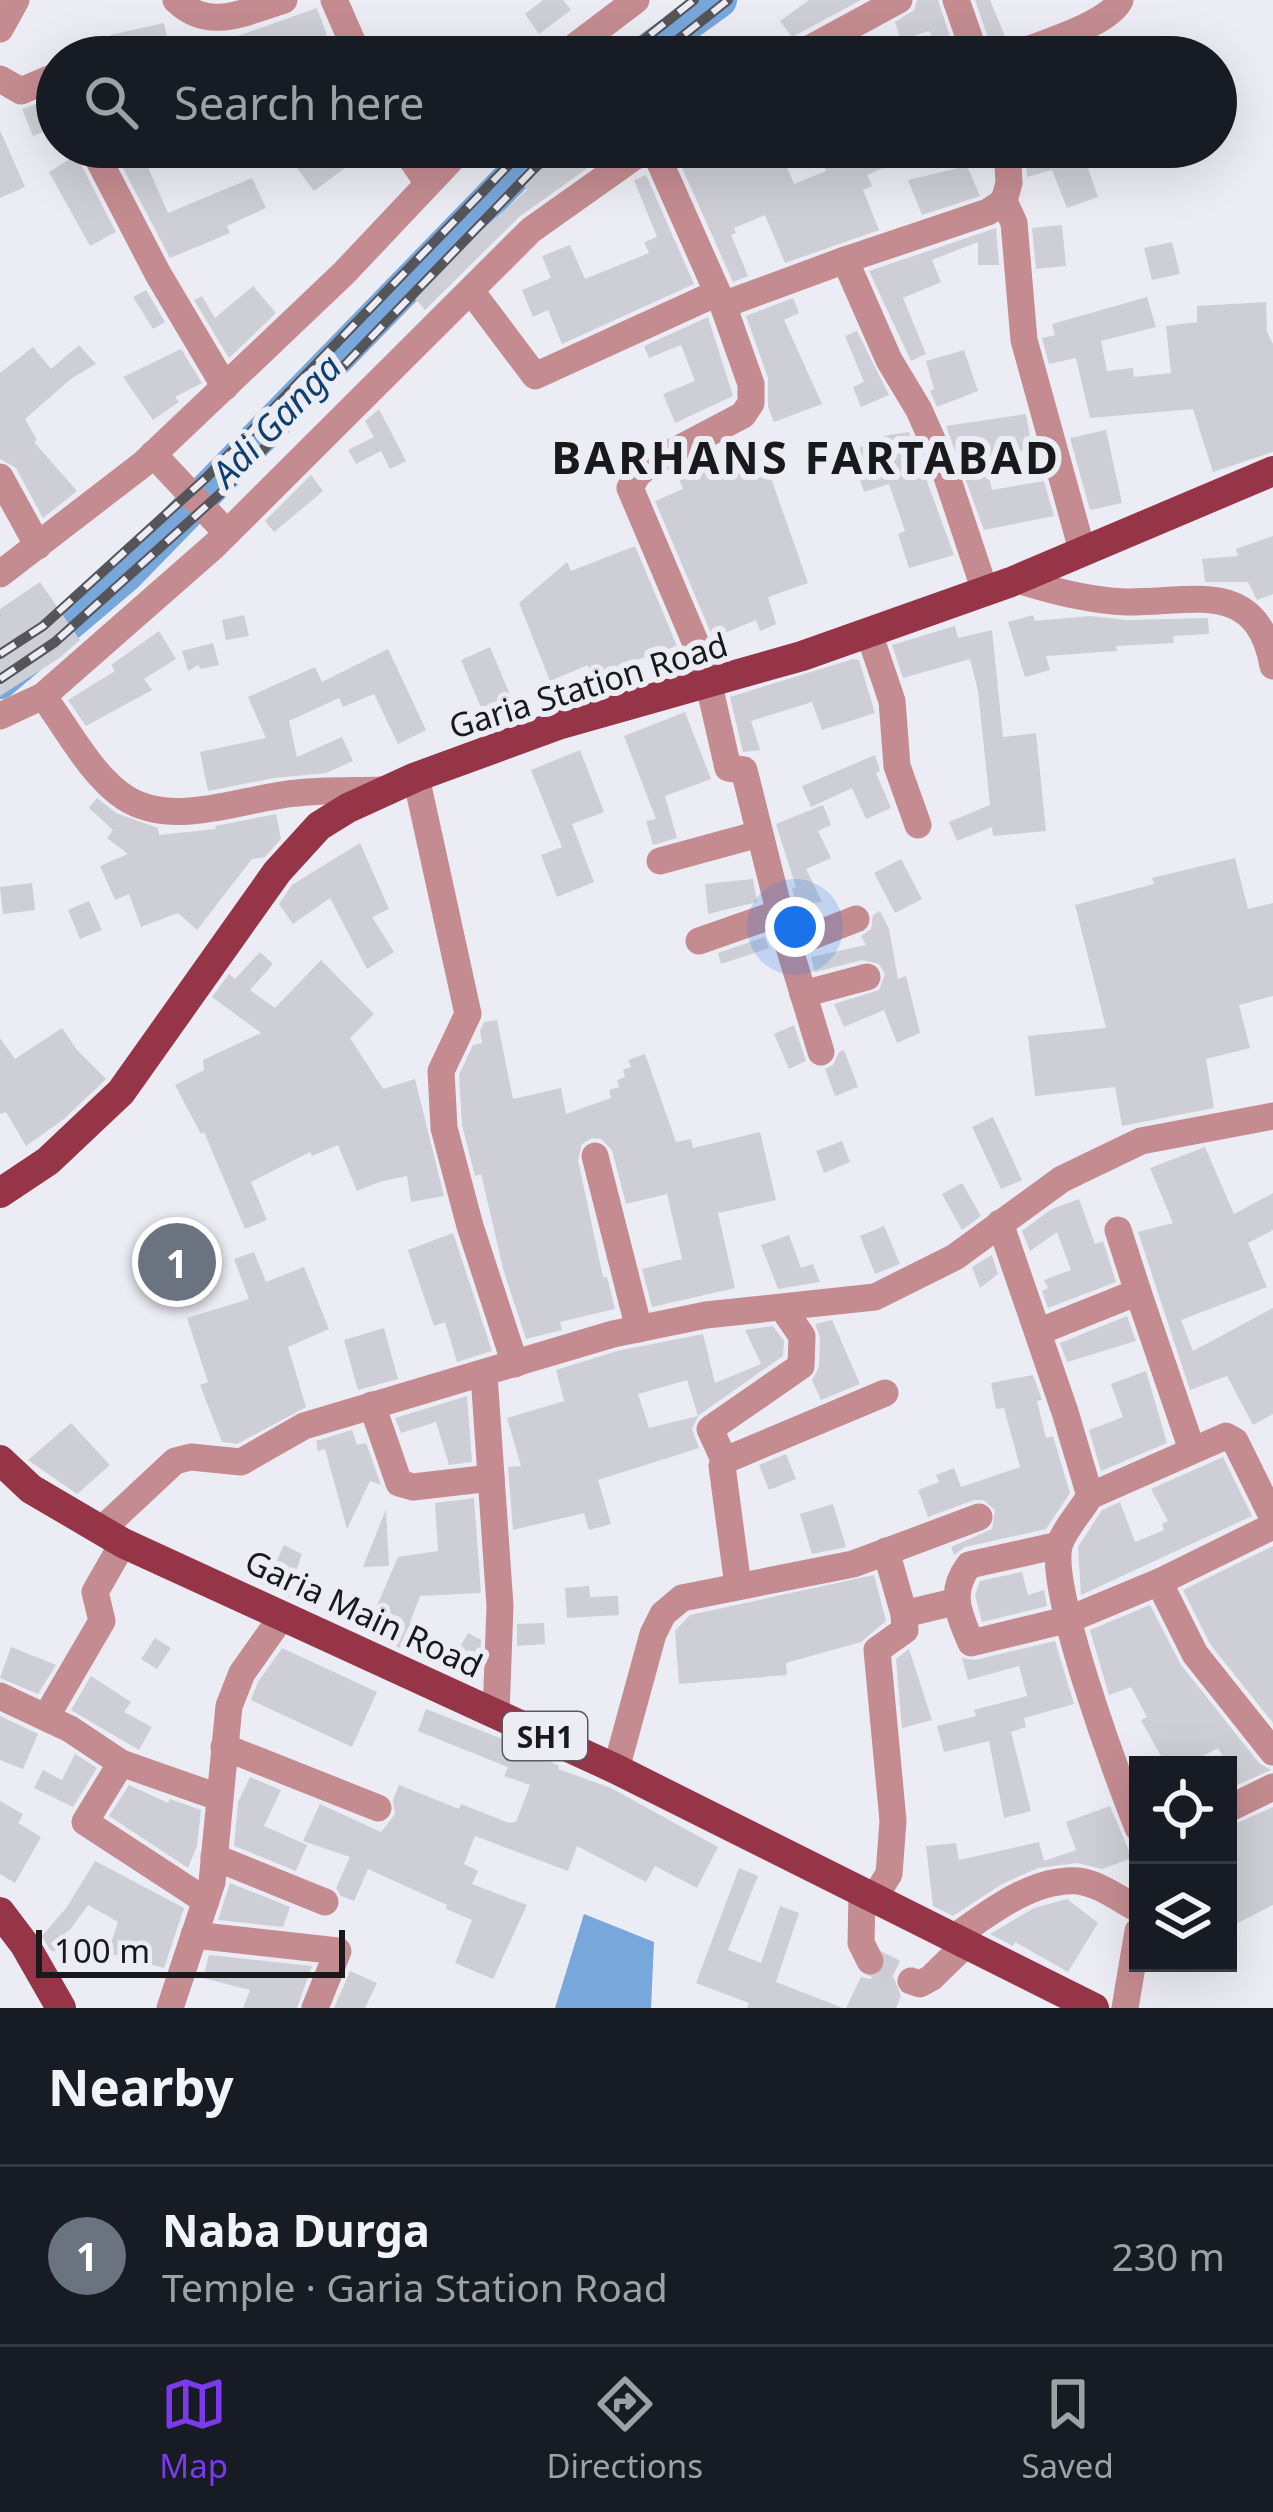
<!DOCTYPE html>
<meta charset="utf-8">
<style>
:root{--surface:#171b24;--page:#20242c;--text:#f1f3f6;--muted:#9ea1a6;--line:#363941;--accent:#7c3aed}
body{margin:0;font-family:"Noto Sans",sans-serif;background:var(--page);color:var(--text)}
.controls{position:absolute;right:36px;bottom:36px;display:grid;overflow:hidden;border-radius:0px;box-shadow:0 12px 48px #0002}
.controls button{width:108px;height:108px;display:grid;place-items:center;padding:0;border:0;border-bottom:3px solid var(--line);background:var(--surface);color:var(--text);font:60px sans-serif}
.scale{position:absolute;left:36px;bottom:30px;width:309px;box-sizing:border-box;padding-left:12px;border:6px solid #19191c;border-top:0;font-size:33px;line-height:42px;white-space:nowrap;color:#19191c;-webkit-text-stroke:9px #ececf4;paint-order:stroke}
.you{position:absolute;left:795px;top:927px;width:42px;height:42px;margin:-30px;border:9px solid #fff;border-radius:50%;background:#1a73e8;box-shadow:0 0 0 18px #1a73e833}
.badge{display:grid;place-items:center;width:78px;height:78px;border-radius:50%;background:var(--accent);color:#fff;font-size:39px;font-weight:700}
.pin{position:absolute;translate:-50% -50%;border:6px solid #fff;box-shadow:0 3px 12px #0006}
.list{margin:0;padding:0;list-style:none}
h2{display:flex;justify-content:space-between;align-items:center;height:156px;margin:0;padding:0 48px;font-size:51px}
h2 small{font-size:39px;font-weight:400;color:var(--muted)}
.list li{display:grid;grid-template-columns:78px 1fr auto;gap:36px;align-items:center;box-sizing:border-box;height:180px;padding:0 48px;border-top:3px solid var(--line)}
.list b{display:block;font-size:45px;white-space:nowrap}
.list p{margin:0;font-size:39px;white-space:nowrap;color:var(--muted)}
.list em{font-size:39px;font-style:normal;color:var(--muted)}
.icon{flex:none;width:66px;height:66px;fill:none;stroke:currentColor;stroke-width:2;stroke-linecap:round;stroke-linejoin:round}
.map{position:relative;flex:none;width:1273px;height:2008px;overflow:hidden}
.search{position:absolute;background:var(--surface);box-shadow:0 12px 48px #0002;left:36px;right:36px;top:36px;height:132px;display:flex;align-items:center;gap:30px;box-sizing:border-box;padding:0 42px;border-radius:66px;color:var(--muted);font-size:45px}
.sheet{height:336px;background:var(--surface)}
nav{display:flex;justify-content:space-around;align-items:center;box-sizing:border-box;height:168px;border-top:3px solid var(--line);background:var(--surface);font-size:33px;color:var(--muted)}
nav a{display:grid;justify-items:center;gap:6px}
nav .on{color:var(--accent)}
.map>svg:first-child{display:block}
.water{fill:#78a7dc}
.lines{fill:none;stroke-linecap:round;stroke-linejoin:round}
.river{stroke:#78a7dc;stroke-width:36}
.building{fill:#ceced6;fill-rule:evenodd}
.minor-tunnel{stroke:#ccccd4;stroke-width:27;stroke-dasharray:27 14;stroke-linecap:butt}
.minor{stroke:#c48c91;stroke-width:27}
.major{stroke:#963547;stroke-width:30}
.rail-casing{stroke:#555559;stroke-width:10}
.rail{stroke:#ececf4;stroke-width:6;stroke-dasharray:18;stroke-linecap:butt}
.labels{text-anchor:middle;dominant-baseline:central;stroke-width:12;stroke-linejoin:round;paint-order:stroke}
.shield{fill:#ececf4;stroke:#58585d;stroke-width:3}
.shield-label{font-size:30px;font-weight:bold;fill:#19191c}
.street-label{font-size:33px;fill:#19191c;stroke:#ececf4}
.water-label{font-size:36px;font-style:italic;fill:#0d4071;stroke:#ececf4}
.district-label{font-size:45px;font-weight:bold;letter-spacing:3px;fill:#19191c;stroke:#ececf4}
</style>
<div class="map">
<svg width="1273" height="2008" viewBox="0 0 1273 2008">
<rect width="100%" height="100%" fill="#ececf4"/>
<polygon class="water" points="584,1914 654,1942 651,2008 555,2008"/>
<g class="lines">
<g class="river">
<polyline points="640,57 719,0"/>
<polyline points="0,681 126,574 541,147"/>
</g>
</g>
<g class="building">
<polygon points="543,0 563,0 571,10 539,34 525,14"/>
<polygon points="809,0 861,0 792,37 780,21"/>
<polygon points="917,0 938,0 953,46 940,53 929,31 901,40 895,22 914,10"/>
<polygon points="975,0 990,0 1006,39 992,49"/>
<polygon points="317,8 335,57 189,57 189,53"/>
<polygon points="164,23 171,57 115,57 110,35"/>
<polygon points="49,99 57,126 33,136 22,109"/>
<polygon points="0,130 25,187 0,198"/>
<polygon points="112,147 139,147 168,213 252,178 266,208 227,226 230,233 170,258"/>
<polygon points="324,147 373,147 314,191 294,164 313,150 316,153"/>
<polygon points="569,147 617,147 519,217 425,310 410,293 527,190 523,184"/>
<polygon points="684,147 734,147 742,163 779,148 794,184 826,171 814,147 932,147 867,175 872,186 863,190 879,230 785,263 765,215 734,228 736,233 731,235 748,276 733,282 675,152"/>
<polygon points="1043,147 1149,147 1150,154 1088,168 1098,197 1067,208 1052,170 1027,177 1025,151"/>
<polygon points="76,155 116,232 90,246 49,172"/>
<polygon points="967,166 980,196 922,215 908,180"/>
<polygon points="646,175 694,284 562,344 548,310 533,317 522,290 551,278 542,256 570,245 585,279 649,253 644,242 657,237 634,180"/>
<polygon points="1062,225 1066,266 1036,269 1032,228"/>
<polygon points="996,228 999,265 978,265 978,242 932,260 941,282 903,298 926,354 911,361 869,271"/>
<polygon points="1172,242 1180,274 1152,280 1144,248"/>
<polygon points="253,286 276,313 229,358 194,300 202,296 215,318"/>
<polygon points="146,290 165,322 153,329 133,297"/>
<polygon points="1147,297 1156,327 1101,341 1107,371 1133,368 1134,377 1171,373 1166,326 1197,322 1197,306 1266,302 1267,332 1273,344 1273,452 1213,472 1193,409 1090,418 1076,358 1049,364 1042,338 1055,335 1052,324"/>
<polygon points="793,298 799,313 784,320 822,404 774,422 768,407 768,378 746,316"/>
<polygon points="708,317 733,396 675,423 663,394 695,381 681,345 649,358 644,346"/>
<polygon points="857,331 889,395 861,407 853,387 864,382 845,336"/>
<polygon points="79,345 96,364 72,378 25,419 37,440 34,442 77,491 43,518 16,468 0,459 0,373 33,347 51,369"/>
<polygon points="181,349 202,383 175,397 179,402 153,420 123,377"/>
<polygon points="964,350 978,391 937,407 930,391 934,389 926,361"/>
<polygon points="379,409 406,461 390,469 381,451 356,464 348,450 374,437 365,421"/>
<polygon points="1026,414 1032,449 984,457 992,490 1044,481 1054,516 984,530 946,426"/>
<polygon points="1106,430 1122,503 1090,510 1070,438"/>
<polygon points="909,432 954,555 909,568 898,534 905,531 889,484 864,492 850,451 877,441 876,437"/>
<polygon points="759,444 808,583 768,597 776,624 760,631 756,620 713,638 655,501 683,489 676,472"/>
<polygon points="311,475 323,491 274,532 265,521"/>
<polygon points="1273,536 1273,594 1257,600 1248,582 1205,582 1202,559 1238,556 1236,549"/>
<polygon points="635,546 677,646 611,669 612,672 594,680 588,665 550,681 519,603 567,562 571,571"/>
<polygon points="40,582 80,640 58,659 0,696 0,609"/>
<polygon points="244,615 249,636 226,640 222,620"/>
<polygon points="1033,615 1035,621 1090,616 1126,620 1208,618 1209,634 1173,636 1174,643 1116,646 1117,651 1046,656 1050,670 1025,677 1008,622"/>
<polygon points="955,626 958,638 992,630 1003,737 1036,733 1046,831 993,836 992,827 957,841 949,822 990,805 978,691 970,659 903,678 892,645"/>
<polygon points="159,631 176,659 144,679 152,690 86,726 68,700 115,671 111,665"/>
<polygon points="213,643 219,665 201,669 198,665 188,671 182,651"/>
<polygon points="490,647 516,709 487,722 461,660"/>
<polygon points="388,649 426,730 398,744 374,694 343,707 339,698 289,721 297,757 342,737 353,761 326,773 274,778 208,791 200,752 266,738 248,697 315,667 322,682"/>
<polygon points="853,659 859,660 875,713 822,730 812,702 751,721 760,750 743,752 730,697"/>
<polygon points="685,712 711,779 665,796 677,838 653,845 646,821 656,819 624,736"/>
<polygon points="580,750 604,812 572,824 594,882 557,897 541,855 562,847 531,770"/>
<polygon points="875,755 880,771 876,773 891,808 866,819 852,788 811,807 802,786"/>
<polygon points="97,798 116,813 158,828 159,835 216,829 215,826 276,814 281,839 265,857 252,859 197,930 178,913 141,927 129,894 115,900 100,866 128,854 107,838 113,830 89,808"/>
<polygon points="823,805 831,825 818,831 831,858 806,869 822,902 796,905 792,888 796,887 776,824"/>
<polygon points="360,843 389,909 372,917 394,952 367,969 330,898 293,924 279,904 292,885"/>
<polygon points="1235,858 1248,909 1273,903 1273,996 1239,1005 1250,1048 1206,1059 1214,1108 1122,1126 1115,1087 1035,1096 1028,1036 1106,1028 1075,905 1154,884 1152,878"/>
<polygon points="901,859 922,899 895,913 874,873"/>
<polygon points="753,879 757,902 708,914 705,884"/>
<polygon points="32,883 35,910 3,914 0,887"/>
<polygon points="89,901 102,930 80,939 68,910"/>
<polygon points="880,911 889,929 898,979 906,976 920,1033 897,1043 884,1010 844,1027 834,1004 879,990 885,974 879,964 862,960 815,972 811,957 866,945 861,936 871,929 873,915"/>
<polygon points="765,937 769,948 721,964 718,953"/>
<polygon points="260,952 273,964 250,990 275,1008 321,960 374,1014 350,1038 383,1089 415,1079 444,1196 411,1202 407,1176 382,1181 357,1191 338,1145 312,1156 310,1152 251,1182 267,1220 245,1229 204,1132 201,1134 175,1085 204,1070 203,1060 261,1033 212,997 229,974 235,979"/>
<polygon points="497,1020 513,1099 561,1088 566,1114 611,1098 609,1090 619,1087 617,1080 625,1077 623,1070 631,1067 628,1060 645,1054 676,1142 691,1139 693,1148 760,1132 776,1200 718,1213 735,1288 652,1307 642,1269 682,1259 667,1194 626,1204 612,1150 601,1139 592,1138 582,1144 578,1160 603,1277 607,1277 615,1309 560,1322 562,1330 526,1339 504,1272 481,1174 475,1176 462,1125 459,1075 473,1045 482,1043 480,1031 484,1022"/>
<polygon points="794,1025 806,1061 789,1069 774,1034"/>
<polygon points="62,1028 77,1050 106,1079 64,1119 26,1146 6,1112 0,1114 0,1038 15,1059"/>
<polygon points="844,1050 858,1087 835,1096 825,1069 833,1065 839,1052"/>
<polygon points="993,1117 1022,1180 1001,1189 972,1127"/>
<polygon points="842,1141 850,1162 824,1173 816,1151"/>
<polygon points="1205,1147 1234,1214 1273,1193 1273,1230 1248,1243 1267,1287 1181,1320 1193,1351 1273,1308 1273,1414 1253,1425 1227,1376 1190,1390 1138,1232 1173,1223 1150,1168"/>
<polygon points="962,1183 981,1216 962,1230 942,1194"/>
<polygon points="1079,1199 1095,1244 1103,1241 1116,1282 1048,1308 1042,1291 1048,1288 1044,1280 1071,1270 1057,1232 1030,1251 1022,1231 1050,1210"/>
<polygon points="884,1226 900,1264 875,1274 860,1236"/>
<polygon points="453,1233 492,1351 457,1362 445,1322 434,1326 408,1250"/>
<polygon points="789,1235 801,1268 813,1264 820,1282 778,1289 761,1245"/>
<polygon points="254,1252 266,1282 304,1267 329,1329 288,1347 306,1407 237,1444 222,1442 200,1385 208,1382 187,1318 249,1299 234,1259"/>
<polygon points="992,1255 998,1274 980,1288 972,1267"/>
<polygon points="1127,1316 1136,1341 1067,1362 1060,1343"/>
<polygon points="832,1320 860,1384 821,1400 812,1380 819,1367 820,1337 815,1324"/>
<path d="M773,1326L784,1341L783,1356L699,1415L692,1429L699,1448L598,1480L611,1524L589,1530L584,1513L513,1530L508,1467L521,1466L507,1418L564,1401L556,1370L617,1351L703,1334L715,1383L761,1364L745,1330ZM687,1380L698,1416L649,1428L638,1394Z"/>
<polygon points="384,1328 398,1379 358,1390 344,1340"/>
<polygon points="1146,1371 1167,1443 1101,1471 1089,1430 1123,1417 1111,1384"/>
<polygon points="1033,1375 1042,1400 1037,1401 1046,1438 1053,1436 1070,1493 1046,1529 965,1547 954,1555 951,1547 992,1529 995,1510 983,1500 974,1500 928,1517 918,1490 939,1482 936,1475 954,1468 961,1487 1020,1467 1004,1408 996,1409 991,1383"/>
<polygon points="467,1396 472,1462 449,1465 436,1422 401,1433 395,1418"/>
<polygon points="71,1423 110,1465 77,1494 28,1460"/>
<polygon points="352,1430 357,1445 366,1443 381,1485 370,1481 347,1529 325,1449 318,1451 316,1441"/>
<polygon points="786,1454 796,1479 769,1490 759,1465"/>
<polygon points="1223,1457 1252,1516 1081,1595 1078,1547 1102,1510 1120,1502 1135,1542 1164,1530 1162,1524 1168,1521 1151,1489"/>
<polygon points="474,1498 481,1593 420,1596 410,1622 448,1643 436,1665 341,1621 348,1603 367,1611 369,1605 376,1608 398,1557 438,1551 435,1503"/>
<polygon points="833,1504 846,1547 812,1554 800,1514"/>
<polygon points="386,1509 389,1566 363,1567"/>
<polygon points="284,1545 302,1554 296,1571 270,1573 318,1592 311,1607 252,1580 255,1574 243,1575 254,1552 276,1562"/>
<polygon points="1273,1546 1273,1723 1210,1644 1183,1590"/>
<polygon points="1022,1572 1028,1595 1044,1590 1047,1606 982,1622 975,1595 980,1581"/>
<polygon points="874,1575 886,1621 861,1642 786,1663 787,1675 679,1684 675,1631 690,1615"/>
<polygon points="589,1586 590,1597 618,1596 619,1615 567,1618 565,1588"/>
<polygon points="1150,1605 1181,1665 1259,1763 1271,1770 1228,1789 1228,1765 1218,1748 1186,1765 1166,1765 1141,1720 1147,1717 1131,1687 1109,1695 1090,1630"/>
<polygon points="544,1623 545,1644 517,1646 517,1624"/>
<polygon points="468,1633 481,1640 480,1659 475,1668 454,1657"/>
<polygon points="155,1638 171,1648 157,1669 141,1659"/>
<polygon points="1055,1641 1074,1704 1024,1718 1026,1727 1011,1732 1031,1811 1004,1818 989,1741 944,1752 937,1726 976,1716 974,1710 1027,1696 1019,1666 968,1680 962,1658 975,1660"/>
<polygon points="11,1647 56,1665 38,1694 0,1678"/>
<polygon points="282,1648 377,1692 352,1747 251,1700 258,1682"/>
<polygon points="909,1649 932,1720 902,1728 896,1659"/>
<polygon points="91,1676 131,1702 124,1712 152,1727 139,1750 71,1710"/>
<polygon points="426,1709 515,1744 559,1766 558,1769 611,1788 718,1847 697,1888 655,1866 646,1882 577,1846 568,1871 475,1836 464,1864 478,1871 472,1884 527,1905 493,1979 455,1963 472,1920 446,1909 447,1905 368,1869 354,1901 341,1896 336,1888 350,1857 303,1841 320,1804 381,1832 395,1814 393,1800 399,1785 459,1809 461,1804 509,1823 516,1822 530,1785 504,1776 508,1767 418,1731"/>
<polygon points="0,1716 38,1734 23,1769 0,1760"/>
<polygon points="75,1754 97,1768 73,1807 34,1788 43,1770 62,1780"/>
<polygon points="250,1777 281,1790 264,1826 307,1845 296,1871 234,1846 238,1802"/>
<polygon points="129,1785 168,1803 170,1799 201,1810 197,1846 188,1868 109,1816"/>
<polygon points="0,1801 23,1814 18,1823 41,1837 15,1883 0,1874"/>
<polygon points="1110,1806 1132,1858 1102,1869 1077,1863 1038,1868 1002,1884 953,1916 933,1906 926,1846 956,1843 959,1860 1039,1842 1044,1861 1076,1850 1066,1822"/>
<polygon points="1273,1807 1273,1905 1228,1928 1228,1827"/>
<polygon points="95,1861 184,1908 164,1968 108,1953 118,1922 88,1905 54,1952 50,1950 42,1936 67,1907"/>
<polygon points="739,1868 758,1876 728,1950 761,1963 780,1906 799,1913 776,1982 843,2008 747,2008 749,2003 696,1983"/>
<polygon points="230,1883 290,1907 283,1927 218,1920"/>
<polygon points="1067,1899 1098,1923 1068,1972 1015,1942 1013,1946 990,1934 1034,1908"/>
<polygon points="209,1955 312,1966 297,2008 243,2008 250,1990 203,1978"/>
<polygon points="350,1971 377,1983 365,2008 334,2008"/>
<polygon points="883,1973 894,1978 901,1996 896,2008 846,2008 861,1977 870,1979"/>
</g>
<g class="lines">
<polyline class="minor-tunnel" points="870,1961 911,1981"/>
<g class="minor">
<path d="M176,0C209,32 245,12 284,0"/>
<polyline points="334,0 359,57"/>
<polyline points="956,0 976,57"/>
<polyline points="0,29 16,0"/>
<polyline points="561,57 636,0"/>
<polyline points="794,57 899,0"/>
<path d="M1008,57C1034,46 1109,25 1120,0"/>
<polyline points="0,79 21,91 54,77 57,82"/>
<polyline points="92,147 158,274 225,387"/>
<polyline points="403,147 428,183"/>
<polyline points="653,147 723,305 751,384 751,403 743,415 650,464 637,475 630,488 713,684"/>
<polyline points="1004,201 1014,223 1024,340 1082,550"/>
<polyline points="471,291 535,376 717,293"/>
<polyline points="723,305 845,260"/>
<polyline points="153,454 227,533"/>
<polyline points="0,477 38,546"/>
<polyline points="0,574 143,464 344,273 463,147"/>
<path d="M1017,580C1053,591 1087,600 1126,602C1192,603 1257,577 1273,666"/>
<polyline points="985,591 942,462 919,410 889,360 845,260 988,212 1004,201 1009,183 1007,147"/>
<polyline points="869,633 892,701 897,766 918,825"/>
<polyline points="709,685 728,768 744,770 785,934 810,937 856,919"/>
<path d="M43,696C67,728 91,775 124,797C174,830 244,797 297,793C325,790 354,791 381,790"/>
<polyline points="0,716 43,696 214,546 531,230 648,147"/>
<polyline points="416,777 468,1014 441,1071 444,1128 470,1226 515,1364"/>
<polyline points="660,861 759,834"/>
<polyline points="785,934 821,1052"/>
<polyline points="699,941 779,913"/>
<polyline points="803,994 867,977"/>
<polyline points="595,1156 639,1329"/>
<path d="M1000,1223L1065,1412L1090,1496C1081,1511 1066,1527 1060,1543C1045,1584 1119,1780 1138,1828"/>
<polyline points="1118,1230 1138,1292"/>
<polyline points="1038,1332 1138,1292 1192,1450"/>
<polyline points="484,1375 500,1606 496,1713"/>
<polyline points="372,1405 399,1483 413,1487 491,1478"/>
<polyline points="725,1462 710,1429 801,1366 802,1336 784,1310"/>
<polyline points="1090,1496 1226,1436 1235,1441 1273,1518"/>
<polyline points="100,1531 175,1461 191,1457 241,1462 304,1426 613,1334 706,1315 875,1297 955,1257 1062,1179 1141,1141 1273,1116"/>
<path d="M1059,1545L969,1565C948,1593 959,1614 971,1643L1070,1619L1159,1582L1273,1526"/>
<polyline points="886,1551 904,1614 954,1602"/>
<polyline points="1159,1582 1195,1654 1273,1752"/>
<polyline points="738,1586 722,1466 728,1459 885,1393"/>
<polyline points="0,1696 70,1729 121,1763 218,1797"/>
<polyline points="46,1717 102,1621 95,1592 123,1543"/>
<polyline points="224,1747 378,1808"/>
<polyline points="121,1763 85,1822 206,1901"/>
<polyline points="616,1769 653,1634 663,1614 682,1598 853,1564 979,1517"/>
<polyline points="1228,1809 1273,1787"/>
<polyline points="214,1857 325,1902"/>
<polyline points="862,1894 861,1943 870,1961"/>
<polyline points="873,1899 889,1874 893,1821 877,1650 905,1630 904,1614"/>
<polyline points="194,1935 338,1951 315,2008"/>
<path d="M952,1939C987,1914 1032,1878 1078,1881C1098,1883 1121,1900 1138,1909"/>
<polyline points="911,1981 920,1984 931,1978 965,1945"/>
<polyline points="170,2008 212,1882 229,1706 242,1673 283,1615"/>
<polyline points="1125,2008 1138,1931"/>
</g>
<g class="major">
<polyline points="0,1193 48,1161 121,1092 277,872 319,826 348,808 416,777 561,724 802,656 1011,582 1273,471"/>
<polyline points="0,1460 31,1489 123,1543 616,1769 1094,2008"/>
<polyline points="0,1912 25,1945 61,2008"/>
</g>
<defs>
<g id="rail">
<polyline points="622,57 694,0"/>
<polyline points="656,57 728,0"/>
<polyline points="0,654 43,626 207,477 526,147"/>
<polyline points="0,679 55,642 222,492 555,147"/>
</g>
</defs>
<use href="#rail" class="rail-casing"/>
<use href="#rail" class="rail"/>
</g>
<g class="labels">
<rect class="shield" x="503" y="1712" width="84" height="48" rx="9"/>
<g class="shield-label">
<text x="545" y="1736">SH1</text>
</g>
<g class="street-label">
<text transform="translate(588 685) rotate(-17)">Garia Station Road</text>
<text transform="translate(364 1613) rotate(25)">Garia Main Road</text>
</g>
<g class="water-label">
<text transform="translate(276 420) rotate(-46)">Adi Ganga</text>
</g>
<g class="district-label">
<text x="806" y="456">BARHANS FARTABAD</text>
</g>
</g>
</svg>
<div class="controls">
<button><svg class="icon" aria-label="locate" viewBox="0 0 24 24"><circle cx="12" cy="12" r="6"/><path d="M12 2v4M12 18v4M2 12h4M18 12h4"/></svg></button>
<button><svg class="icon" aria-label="layers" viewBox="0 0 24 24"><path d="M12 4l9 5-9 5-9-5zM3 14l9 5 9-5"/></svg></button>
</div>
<div class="scale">100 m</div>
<div class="you"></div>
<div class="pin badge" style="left:177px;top:1262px;background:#6b7280">1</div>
<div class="search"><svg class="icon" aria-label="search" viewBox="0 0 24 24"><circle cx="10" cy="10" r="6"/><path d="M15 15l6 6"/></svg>Search here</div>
</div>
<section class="sheet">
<h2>Nearby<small></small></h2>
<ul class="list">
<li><span class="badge" style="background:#6b7280">1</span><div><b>Naba Durga</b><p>Temple · Garia Station Road</p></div><em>230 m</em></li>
</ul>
</section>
<nav>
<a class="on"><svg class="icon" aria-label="map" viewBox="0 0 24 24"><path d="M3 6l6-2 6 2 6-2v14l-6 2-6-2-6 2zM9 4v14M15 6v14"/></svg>Map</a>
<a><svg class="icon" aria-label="directions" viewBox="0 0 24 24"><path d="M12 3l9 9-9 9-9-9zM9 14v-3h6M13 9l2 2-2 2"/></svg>Directions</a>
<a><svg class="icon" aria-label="saved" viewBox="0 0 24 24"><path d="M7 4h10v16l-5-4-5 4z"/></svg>Saved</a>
</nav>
